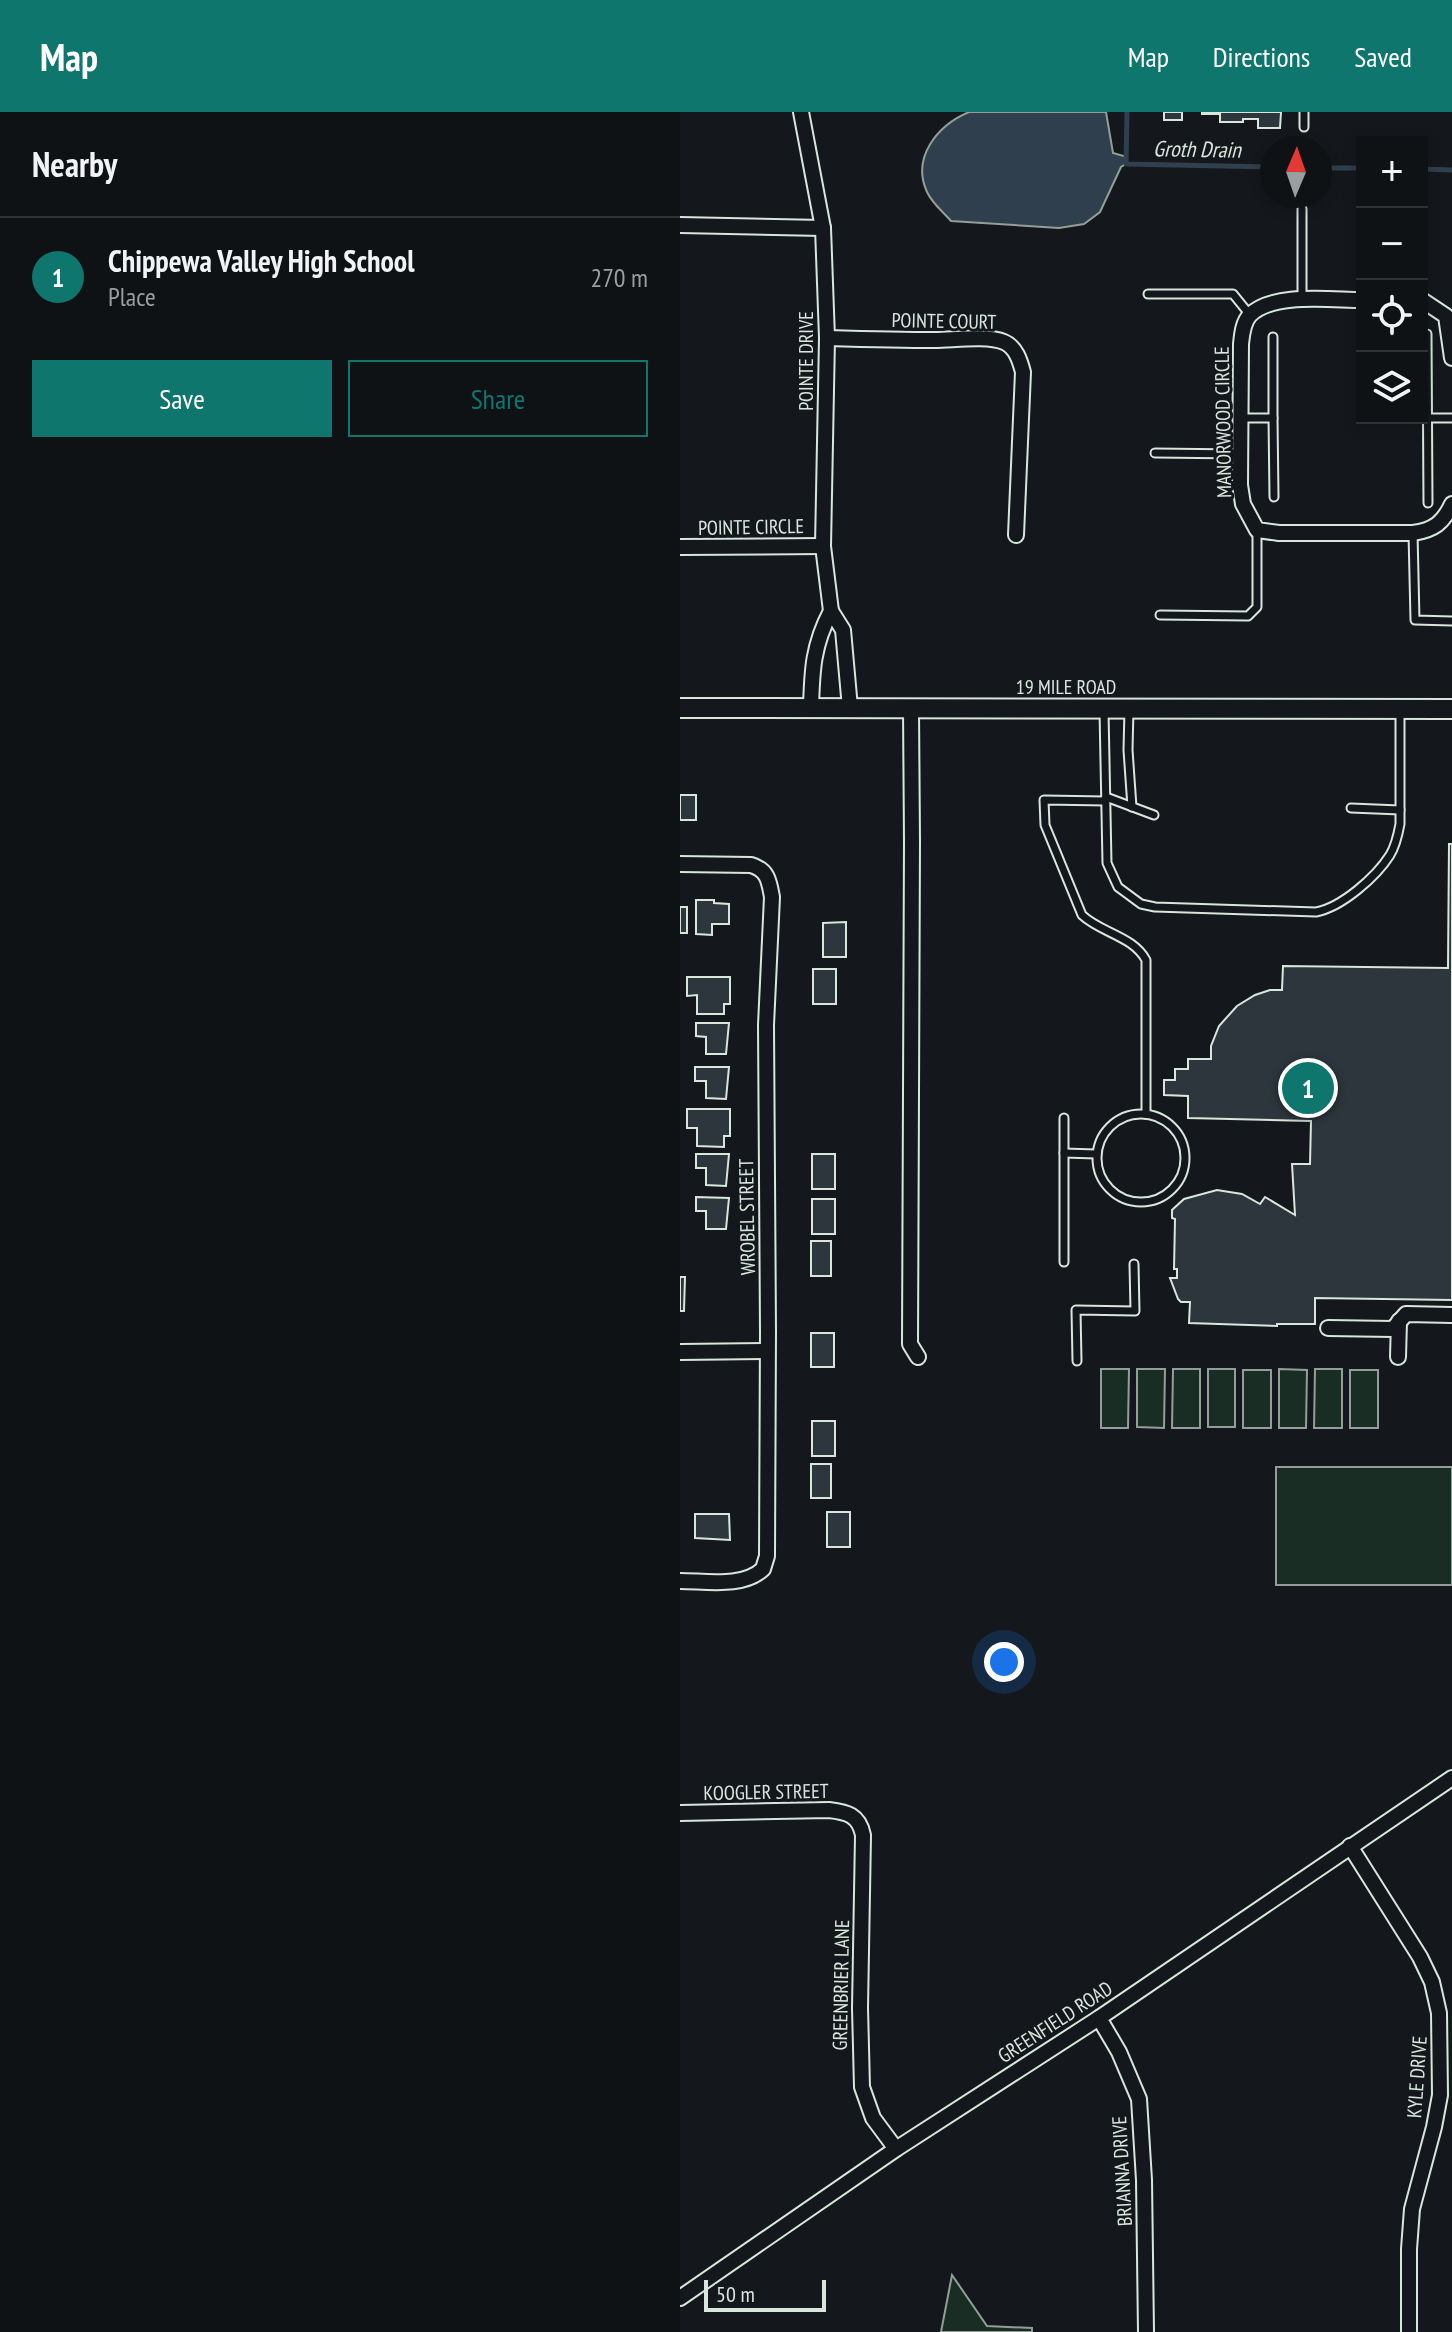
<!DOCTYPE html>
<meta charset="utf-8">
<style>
:root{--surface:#0f1215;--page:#1d2022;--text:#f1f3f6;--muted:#9b9ea0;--line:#2f3234;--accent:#0f766e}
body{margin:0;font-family:"PT Sans Narrow",sans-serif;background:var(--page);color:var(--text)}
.controls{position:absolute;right:24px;top:24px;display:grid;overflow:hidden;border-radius:0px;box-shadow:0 4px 12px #0003}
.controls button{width:72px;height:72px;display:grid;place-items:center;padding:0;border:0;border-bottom:2px solid var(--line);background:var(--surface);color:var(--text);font:40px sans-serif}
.compass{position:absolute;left:580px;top:24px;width:72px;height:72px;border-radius:50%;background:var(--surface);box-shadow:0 4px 12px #0003;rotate:2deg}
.scale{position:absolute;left:24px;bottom:20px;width:122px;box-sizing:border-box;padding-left:8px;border:4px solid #d8e6dc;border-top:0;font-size:22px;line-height:28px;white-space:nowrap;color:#d8e6dc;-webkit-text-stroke:6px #14181c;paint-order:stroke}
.you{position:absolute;left:324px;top:1550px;width:28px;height:28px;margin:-20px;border:6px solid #fff;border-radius:50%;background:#1a73e8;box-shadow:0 0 0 12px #1a73e833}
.badge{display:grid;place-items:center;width:52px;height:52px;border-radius:50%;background:var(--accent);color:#fff;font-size:26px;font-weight:700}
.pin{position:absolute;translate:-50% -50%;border:4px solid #fff;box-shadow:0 2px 8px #0006}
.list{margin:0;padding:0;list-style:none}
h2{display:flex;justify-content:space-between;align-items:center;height:104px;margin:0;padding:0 32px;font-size:34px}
h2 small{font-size:26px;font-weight:400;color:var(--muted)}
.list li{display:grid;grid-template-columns:52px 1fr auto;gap:24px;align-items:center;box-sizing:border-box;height:120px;padding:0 32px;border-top:2px solid var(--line)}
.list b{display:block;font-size:30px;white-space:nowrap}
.list p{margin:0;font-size:26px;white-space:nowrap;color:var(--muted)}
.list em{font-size:26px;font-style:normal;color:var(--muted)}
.actions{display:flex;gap:16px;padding:24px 32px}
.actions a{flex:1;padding:18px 0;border:2px solid var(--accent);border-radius:0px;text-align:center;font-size:28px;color:var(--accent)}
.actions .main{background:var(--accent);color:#fff}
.icon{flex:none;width:44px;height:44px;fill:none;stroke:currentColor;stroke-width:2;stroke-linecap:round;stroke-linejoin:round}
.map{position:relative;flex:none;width:772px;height:2220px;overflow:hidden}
header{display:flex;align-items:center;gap:48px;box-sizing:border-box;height:112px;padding:0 40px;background:var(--accent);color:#fff}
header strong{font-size:38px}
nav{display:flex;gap:44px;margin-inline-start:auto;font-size:28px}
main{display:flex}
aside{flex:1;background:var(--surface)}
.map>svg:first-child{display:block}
.green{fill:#1a2d24;stroke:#939e99;stroke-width:2}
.water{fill:#2f3f4d;stroke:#939e99;stroke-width:2}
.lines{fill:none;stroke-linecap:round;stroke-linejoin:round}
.stream{stroke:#2f3f4d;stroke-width:5}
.building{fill:#2c363c;stroke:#d8e6dc;stroke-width:2}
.service-casing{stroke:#d8e6dc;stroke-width:11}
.minor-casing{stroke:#d8e6dc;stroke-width:18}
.tertiary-casing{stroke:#d8e6dc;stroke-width:22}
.service{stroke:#14181c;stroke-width:7}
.minor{stroke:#14181c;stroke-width:14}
.tertiary{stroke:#14181c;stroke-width:18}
.labels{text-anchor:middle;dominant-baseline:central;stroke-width:6;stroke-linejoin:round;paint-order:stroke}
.street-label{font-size:20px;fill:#d8e6dc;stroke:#14181c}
.water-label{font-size:22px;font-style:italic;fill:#d8e6dc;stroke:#14181c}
</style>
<header>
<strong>Map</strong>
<nav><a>Map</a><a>Directions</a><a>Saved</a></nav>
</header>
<main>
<aside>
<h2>Nearby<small></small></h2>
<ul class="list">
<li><span class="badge">1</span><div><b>Chippewa Valley High School</b><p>Place</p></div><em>270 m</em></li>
</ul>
<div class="actions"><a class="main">Save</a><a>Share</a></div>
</aside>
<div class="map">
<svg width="772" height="2220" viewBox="0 0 772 2220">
<rect width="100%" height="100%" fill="#14181c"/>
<g class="green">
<polygon points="421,1257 449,1257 448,1316 421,1316"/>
<polygon points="457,1257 485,1257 484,1316 457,1315"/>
<polygon points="493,1257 520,1257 520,1316 492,1316"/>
<rect x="528" y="1257" width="27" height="58"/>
<polygon points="599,1257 627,1258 626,1316 599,1316"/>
<polygon points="635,1257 662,1257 662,1316 634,1316"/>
<rect x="563" y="1258" width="28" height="58"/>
<rect x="670" y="1258" width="28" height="58"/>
<rect x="596" y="1355" width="176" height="118"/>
<polygon points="272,2163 307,2214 352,2216 352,2220 261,2220"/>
</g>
<path class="water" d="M289,0H426L433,41L447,45L446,52L441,55L420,100L404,112L379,116L271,109C263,100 252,91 247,80C231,45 258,13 289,0Z"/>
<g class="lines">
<g class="stream">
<polyline points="447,0 446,52 592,55"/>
<polyline points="640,56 682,56"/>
<polyline points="742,57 772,58"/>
</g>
</g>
<g class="building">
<rect x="484" y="0" width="18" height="8"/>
<polygon points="522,0 601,0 600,16 578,16 578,7 563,7 563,10 540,10 540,2 522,2"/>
<rect x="0" y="683" width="16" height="25"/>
<polygon points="769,732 772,732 772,1188 635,1186 635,1212 597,1212 597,1214 509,1211 510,1190 501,1190 498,1187 490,1166 497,1166 497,1157 494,1157 495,1107 492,1106 492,1098 504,1087 537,1078 562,1082 580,1092 585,1085 615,1103 612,1052 630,1052 631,1009 508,1006 508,984 484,983 484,968 495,968 495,957 508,957 508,947 531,947 531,934 539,914 557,894 575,883 590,878 602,878 603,854 768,856"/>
<polygon points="16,788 34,788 34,791 49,792 49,812 32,812 32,823 16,822"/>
<rect x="0" y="795" width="7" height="26"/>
<polygon points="166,810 166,845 143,845 143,811"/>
<rect x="133" y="857" width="23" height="35"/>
<polygon points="7,865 50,865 50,892 44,892 44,902 17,902 17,883 7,884"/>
<polygon points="16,911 49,911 46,942 26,942 26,925 16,924"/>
<polygon points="15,955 49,955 46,987 26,986 26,969 15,969"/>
<polygon points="7,997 50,997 50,1024 44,1024 44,1035 17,1034 17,1016 7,1016"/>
<polygon points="16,1042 49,1042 46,1074 26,1073 26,1056 16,1056"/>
<rect x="132" y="1042" width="23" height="35"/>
<polygon points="16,1085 49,1086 46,1117 26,1117 26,1099 16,1099"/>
<rect x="132" y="1087" width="23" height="35"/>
<rect x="131" y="1129" width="20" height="35"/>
<polygon points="0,1165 5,1165 4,1199 0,1199"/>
<rect x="131" y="1221" width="23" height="34"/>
<rect x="132" y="1309" width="23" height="35"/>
<rect x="131" y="1352" width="20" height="34"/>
<rect x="147" y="1400" width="23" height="35"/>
<polygon points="15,1402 49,1402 50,1428 15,1426"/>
</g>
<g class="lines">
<defs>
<g id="service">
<polyline points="624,0 624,15"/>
<polyline points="622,97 622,188"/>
<polyline points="468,182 553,182 570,203"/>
<polyline points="747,222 748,391"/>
<polyline points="561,306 593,306 593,225"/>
<polyline points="593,306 594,385"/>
<polyline points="749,306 772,306"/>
<polyline points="475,341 561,342"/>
<polyline points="733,421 735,508 772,509"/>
<polyline points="480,503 568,504 577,495 577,418"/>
<polyline points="449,597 448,638 452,695"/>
<path d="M424,599L427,751L438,775L461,792L475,795L636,800C662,795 696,765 710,743C716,733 718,723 720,712V599"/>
<polyline points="426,685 474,703"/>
<path d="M426,689L364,688L365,713L402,803C421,821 453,824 466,848V1002"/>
<polyline points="671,696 720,698"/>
<circle cx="461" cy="1046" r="44"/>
<polyline points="384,1041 416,1042"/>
<polyline points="384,1150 384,1006"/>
<polyline points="397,1249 396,1198 455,1199 454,1152"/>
</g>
<g id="minor">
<polyline points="121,0 143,116 147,226 143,434 151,499"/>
<polyline points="0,113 143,116"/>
<path d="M682,188C651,188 593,180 570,203C563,210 562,222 561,232L560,373L563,392L577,418L599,421H733C754,418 763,411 772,392"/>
<polyline points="742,188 766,204 772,246"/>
<path d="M147,226C183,227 219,228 255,228C273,228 307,223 324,230C336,235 340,249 343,260L336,423"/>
<polyline points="0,435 143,434"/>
<path d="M131,596C132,558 133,533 151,499L163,518L170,596"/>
<polyline points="231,597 232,729 230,1232 238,1245"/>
<path d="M0,752L71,753C88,758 89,769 92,785L86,913L88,1219L87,1444L83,1457C63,1476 26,1469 0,1469"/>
<polyline points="648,1216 713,1217 726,1202 772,1203"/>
<polyline points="0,1240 87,1239"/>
<polyline points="718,1245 719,1209"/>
<path d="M0,1701L149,1698C167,1700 179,1703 183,1723L180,1896L182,1975L193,2006L216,2037"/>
<polyline points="670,1734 740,1845 752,1870 759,1901 760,1983 754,2015 732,2097 729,2137 729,2220"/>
<polyline points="419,1906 439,1940 459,1987 464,2068 466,2220"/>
<polyline points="0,2186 216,2037 419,1906 772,1666"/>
</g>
<polyline id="tertiary" points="0,596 772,597"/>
</defs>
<use href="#service" class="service-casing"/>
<use href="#minor" class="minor-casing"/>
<use href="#tertiary" class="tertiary-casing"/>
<use href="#service" class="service"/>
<use href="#minor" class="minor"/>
<use href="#tertiary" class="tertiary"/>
</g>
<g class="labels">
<g class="street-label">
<text transform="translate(264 209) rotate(1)">POINTE COURT</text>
<text transform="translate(126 249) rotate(-90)">POINTE DRIVE</text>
<text transform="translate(543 310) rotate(-91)">MANORWOOD CIRCLE</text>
<text transform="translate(71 415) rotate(-1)">POINTE CIRCLE</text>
<text x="386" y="575">19 MILE ROAD</text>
<text transform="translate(67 1105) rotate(-91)">WROBEL STREET</text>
<text transform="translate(86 1680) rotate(-1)">KOOGLER STREET</text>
<text transform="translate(161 1873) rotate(-89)">GREENBRIER LANE</text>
<text transform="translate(375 1910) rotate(-33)">GREENFIELD ROAD</text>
<text transform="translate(737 1965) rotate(-86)">KYLE DRIVE</text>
<text transform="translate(442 2059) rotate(-93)">BRIANNA DRIVE</text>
</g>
<g class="water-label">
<text transform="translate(517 37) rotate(1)">Groth Drain</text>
</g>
</g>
</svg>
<div class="controls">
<button>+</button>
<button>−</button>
<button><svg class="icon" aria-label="locate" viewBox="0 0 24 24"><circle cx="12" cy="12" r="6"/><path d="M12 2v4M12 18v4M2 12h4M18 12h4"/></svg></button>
<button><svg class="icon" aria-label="layers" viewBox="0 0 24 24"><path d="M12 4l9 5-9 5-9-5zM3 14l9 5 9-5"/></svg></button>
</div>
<svg class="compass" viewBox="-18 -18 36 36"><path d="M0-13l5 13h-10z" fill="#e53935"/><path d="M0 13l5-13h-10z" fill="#9b9ea0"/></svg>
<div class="scale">50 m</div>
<div class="you"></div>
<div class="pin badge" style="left:628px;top:976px">1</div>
</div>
</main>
